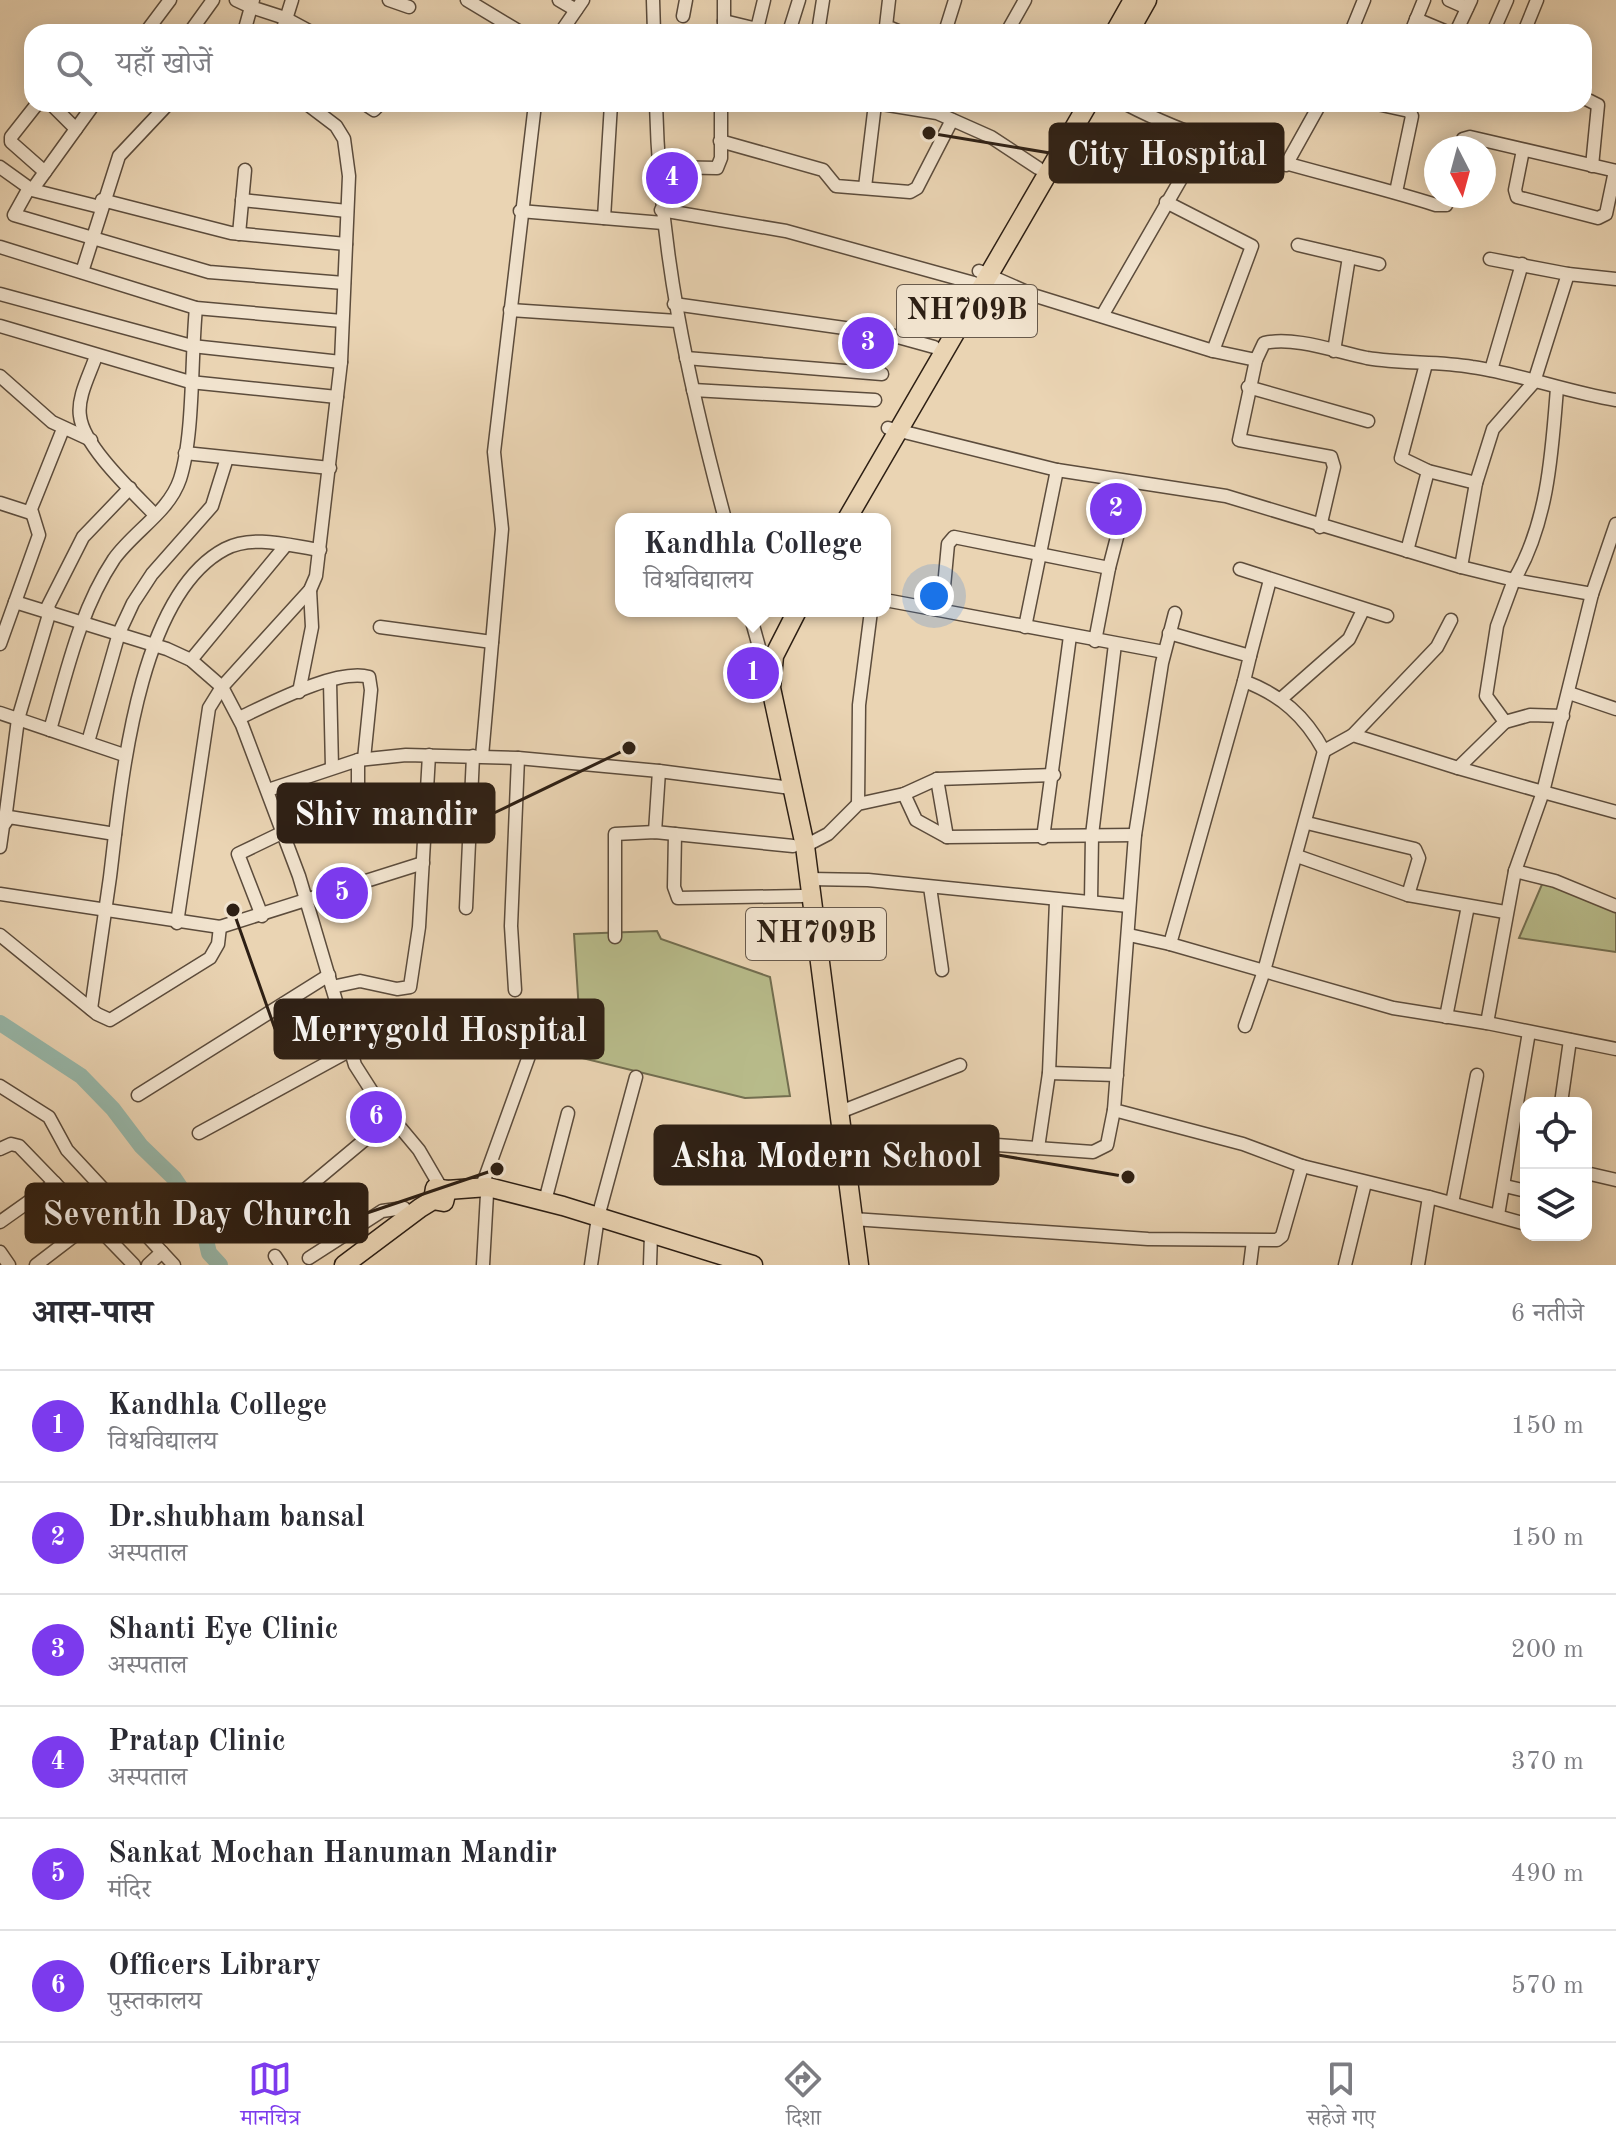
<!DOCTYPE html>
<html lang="hi">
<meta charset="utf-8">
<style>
:root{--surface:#fff;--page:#f2f2f3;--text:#2b2b33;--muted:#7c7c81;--line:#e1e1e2;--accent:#7c3aed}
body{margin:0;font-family:"Old Standard TT","Noto Serif Devanagari",serif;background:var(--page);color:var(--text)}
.controls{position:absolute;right:24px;bottom:24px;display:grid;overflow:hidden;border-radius:16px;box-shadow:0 4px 20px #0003}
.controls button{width:72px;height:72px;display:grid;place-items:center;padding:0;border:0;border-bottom:2px solid var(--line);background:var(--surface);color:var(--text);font:40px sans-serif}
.compass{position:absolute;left:1424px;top:136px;width:72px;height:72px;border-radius:50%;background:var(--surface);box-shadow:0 4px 20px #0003;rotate:174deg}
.you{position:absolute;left:934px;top:596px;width:28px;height:28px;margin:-20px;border:6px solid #fff;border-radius:50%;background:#1a73e8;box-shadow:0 0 0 12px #1a73e833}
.badge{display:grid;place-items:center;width:52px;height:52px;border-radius:50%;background:var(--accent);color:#fff;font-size:26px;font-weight:700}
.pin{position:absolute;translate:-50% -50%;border:4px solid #fff;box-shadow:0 2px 8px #0006}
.popup{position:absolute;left:615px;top:513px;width:276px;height:104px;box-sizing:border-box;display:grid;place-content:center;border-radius:16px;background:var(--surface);filter:drop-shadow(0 2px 6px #0005);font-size:26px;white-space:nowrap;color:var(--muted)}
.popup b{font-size:30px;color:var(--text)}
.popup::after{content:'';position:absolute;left:50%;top:100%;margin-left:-16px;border:16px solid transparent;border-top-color:var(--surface)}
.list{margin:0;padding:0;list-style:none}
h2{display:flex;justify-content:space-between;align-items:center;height:104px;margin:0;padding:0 32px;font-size:34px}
h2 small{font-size:26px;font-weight:400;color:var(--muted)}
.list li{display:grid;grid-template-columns:52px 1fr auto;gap:24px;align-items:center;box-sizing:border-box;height:112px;padding:0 32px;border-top:2px solid var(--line)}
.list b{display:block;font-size:30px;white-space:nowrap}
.list p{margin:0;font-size:26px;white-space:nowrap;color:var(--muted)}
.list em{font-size:26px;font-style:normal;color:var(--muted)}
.icon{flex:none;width:44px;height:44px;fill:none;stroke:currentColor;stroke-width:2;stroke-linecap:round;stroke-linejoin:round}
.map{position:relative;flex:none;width:1616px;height:1265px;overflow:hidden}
.search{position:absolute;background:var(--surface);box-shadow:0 4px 20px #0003;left:24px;right:24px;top:24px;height:88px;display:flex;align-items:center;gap:20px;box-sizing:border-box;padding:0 28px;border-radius:24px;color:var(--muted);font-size:30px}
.sheet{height:776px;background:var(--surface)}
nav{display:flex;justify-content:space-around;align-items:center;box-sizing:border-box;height:112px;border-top:2px solid var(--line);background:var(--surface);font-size:22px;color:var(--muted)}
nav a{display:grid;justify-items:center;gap:4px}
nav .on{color:var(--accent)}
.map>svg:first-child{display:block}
.green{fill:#b8bc8b;stroke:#726e50;stroke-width:2}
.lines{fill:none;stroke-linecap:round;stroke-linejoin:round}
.river{stroke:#98b8aa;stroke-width:16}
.minor-casing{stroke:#5c4c3c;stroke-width:15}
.highway-casing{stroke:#2d1f14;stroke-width:21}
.minor{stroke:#f1e3ce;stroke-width:12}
.highway{stroke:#ead4b3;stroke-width:18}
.labels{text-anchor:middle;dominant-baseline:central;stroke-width:6;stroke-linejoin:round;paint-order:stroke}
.shield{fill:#f1e3ce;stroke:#685a4c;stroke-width:2}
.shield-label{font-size:30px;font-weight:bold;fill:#2d1f14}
.leader{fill:none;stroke:#2d1f14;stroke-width:3}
.callout-dot{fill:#2d1f14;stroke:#f1e3ce;stroke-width:3}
.callout{fill:#2d1f14;stroke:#2d1f14;stroke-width:3}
.callout-label{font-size:34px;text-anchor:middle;font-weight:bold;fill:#fff}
</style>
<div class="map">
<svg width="1616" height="1265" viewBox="0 0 1616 1265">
<rect width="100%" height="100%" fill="#ead4b3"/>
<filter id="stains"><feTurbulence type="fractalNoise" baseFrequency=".0025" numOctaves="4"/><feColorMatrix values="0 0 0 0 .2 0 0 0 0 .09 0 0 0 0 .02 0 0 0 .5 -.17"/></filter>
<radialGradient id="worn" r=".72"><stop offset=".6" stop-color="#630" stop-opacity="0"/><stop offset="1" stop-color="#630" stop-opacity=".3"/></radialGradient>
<g class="green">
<polygon points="1543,882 1616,908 1616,952 1519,938"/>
<polygon points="657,931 661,939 770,977 790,1096 745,1098 582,1058 574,934"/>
</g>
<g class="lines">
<polyline class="river" points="0,1023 81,1076 113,1109 141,1146 174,1178 201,1218 209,1253 220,1265"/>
<defs>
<g id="minor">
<polyline points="236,0 251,7 244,32"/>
<polyline points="253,0 251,7 285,18 311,32"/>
<polyline points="389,0 409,7"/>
<polyline points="467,0 520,32"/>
<polyline points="559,0 576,10"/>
<polyline points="653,0 654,32"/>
<polyline points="889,0 886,26 900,32"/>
<polyline points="1449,0 1467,8"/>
<polyline points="683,16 686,0"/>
<polyline points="1416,19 1447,32"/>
<polyline points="724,21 757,29 764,0"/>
<polyline points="146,32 170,0"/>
<polyline points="190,32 213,0"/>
<polyline points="282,32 292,0"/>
<polyline points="561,32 583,0"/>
<polyline points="724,32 724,0"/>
<polyline points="789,32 799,0"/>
<polyline points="818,32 823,0"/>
<polyline points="945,32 955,0"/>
<polyline points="1007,32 1025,0"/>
<polyline points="1351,32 1364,0"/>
<polyline points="1411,32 1424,0"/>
<polyline points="1456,32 1471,0"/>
<polyline points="1493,32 1507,0"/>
<polyline points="1524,32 1537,0"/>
<polyline points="1584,98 1598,105 1592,166"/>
<polyline points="37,104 11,137 11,142 45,172"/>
<polyline points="51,104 76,129"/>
<polyline points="365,104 374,110 380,104"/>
<path d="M656,104C660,252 687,377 725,519"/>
<polyline points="882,104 937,113 991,137 1038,168"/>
<path d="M1126,104C1223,155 1332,172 1436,205H1446L1451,196"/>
<polyline points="1377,104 1409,111 1412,116 1396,192"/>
<polyline points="720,141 823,170 836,186 910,192 917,188 952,120"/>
<polyline points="1460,148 1463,139 1470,137 1616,171"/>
<polyline points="1523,150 1515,190 1517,197 1598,218 1606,214 1615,171"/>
<polyline points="1286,165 1320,104"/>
<polyline points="0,167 32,190 100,207"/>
<polyline points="659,167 717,168 721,158 721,104"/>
<polyline points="865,187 875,104"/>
<polyline points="29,188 14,215 209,272 344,283"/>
<polyline points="32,190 94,104"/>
<polyline points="102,200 231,233 346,244"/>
<polyline points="242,200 347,211"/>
<polyline points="1166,202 1252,246 1213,351"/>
<polyline points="661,210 786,231 981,285"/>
<polyline points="520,211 663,223"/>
<polyline points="604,218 611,104"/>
<polyline points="239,234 245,170"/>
<polyline points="1298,245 1379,264"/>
<polyline points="0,247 196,308 342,321"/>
<polyline points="1490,259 1568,274"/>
<path d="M979,271L1036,296L1213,351L1256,360L1264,343C1295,336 1337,352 1367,358C1402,364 1438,361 1472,367C1521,374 1567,392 1616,400"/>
<polyline points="82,272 119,156 168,104"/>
<polyline points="0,294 192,346 341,362"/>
<polyline points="674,304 887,334 934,347"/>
<polyline points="510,310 677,321"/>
<polyline points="1102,316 1204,139"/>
<polyline points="0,326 190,382 337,397"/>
<polyline points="1334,351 1349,257"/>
<path d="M96,356C90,374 77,397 80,416C83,446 134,493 155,515"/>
<polyline points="686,358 882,374"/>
<polyline points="1256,360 1239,440 1331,457 1334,467 1320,527"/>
<polyline points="1426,364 1401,458 1428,471 1476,483 1493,429 1534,382 1568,274 1616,279"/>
<polyline points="1491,370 1522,264"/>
<polyline points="0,376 52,422 91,440"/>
<polyline points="1248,387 1368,421"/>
<path d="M1557,388C1552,452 1548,523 1514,580L1592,594L1616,524"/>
<polyline points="693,390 875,400"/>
<polyline points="888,428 1057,470 1226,496 1461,567"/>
<polyline points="185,453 330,468"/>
<polyline points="0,503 31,513"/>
<polyline points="1407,551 1428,471"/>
<polyline points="1240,569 1387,616"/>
<polyline points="885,600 1164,652"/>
<polyline points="15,602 167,649 191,660 222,687 242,725 299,876 355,1065 378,1101 419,1150 440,1186"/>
<polyline points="942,608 948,544 954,537 1109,568"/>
<polyline points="46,610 83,537 130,488"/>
<polyline points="749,611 761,654 771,668"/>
<polyline points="1175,613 1162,663 1135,835 1114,1110 1243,1144 1302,1166 1429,1197 1418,1265"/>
<polyline points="380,627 492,642"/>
<polyline points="1025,627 1057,470"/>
<path d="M1169,633L1250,656L1244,681C1281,695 1305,716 1324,751L1353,735L1458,768L1505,722L1486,696L1497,626L1514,580L1461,567L1476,483"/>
<polyline points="1095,641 1109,568 1131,483"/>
<polyline points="0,644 39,535 31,509 63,429"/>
<polyline points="1250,656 1270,580"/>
<polyline points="191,660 286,545"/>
<polyline points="1244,681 1170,944 1393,1008 1487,1023 1515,871 1543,792 1616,812"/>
<polyline points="330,682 332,767"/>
<polyline points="299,692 312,627 310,590"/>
<polyline points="1569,693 1616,709"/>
<polyline points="1282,698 1349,639 1363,610"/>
<polyline points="0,713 124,755"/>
<path d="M239,718C269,704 337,668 369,677L371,690L364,759"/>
<polyline points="1505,722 1530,715 1563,716"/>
<path d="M50,730C67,671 80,610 114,559C134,531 169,512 180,479C194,436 191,357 196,308"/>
<polyline points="1353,735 1437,647 1451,620"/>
<polyline points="88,742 119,633 133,603 152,574 212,506 227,458"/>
<polyline points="482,756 502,529 494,452 535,104"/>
<polyline points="1458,768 1543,792 1592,594"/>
<polyline points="937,779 947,837"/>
<polyline points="268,790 358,760 406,755 518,758 659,771 791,788"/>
<polyline points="904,794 916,820 947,837 1135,835"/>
<polyline points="858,804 859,705 871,611"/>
<polyline points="5,820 18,719 50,611"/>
<polyline points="1307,823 1415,849 1419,858 1408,895"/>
<polyline points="655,832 659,771"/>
<polyline points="675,834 674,887 678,898 802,896"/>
<polyline points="1043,838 1070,636"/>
<polyline points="805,846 828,834 858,804 904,794 937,779 1054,775"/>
<polyline points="0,847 3,826 9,817 115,834"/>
<polyline points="1297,856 1408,895 1505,912"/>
<polyline points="1515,871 1555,881 1616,906"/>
<polyline points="809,879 868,880 1129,906"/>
<polyline points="930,887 942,970"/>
<polyline points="0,894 220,927 423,863"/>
<polyline points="1091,901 1092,835 1115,644"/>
<polyline points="466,908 473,756"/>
<polyline points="262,916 238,854 350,800 358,786 358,760"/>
<polyline points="177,923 209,708 222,687 310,590 316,576 341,362 349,176 344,139 336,126 307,104"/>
<polyline points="0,935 97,1014 110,1020 210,958 218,944 220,927"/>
<polyline points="1129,935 1170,944"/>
<polyline points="615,937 615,834 655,832 793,846"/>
<polyline points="332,987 360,981 397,989 410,987 419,927 429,755"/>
<polyline points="515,990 511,926 518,758"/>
<path d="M91,1009C97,965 104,921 110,877C121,788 136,596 225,549C253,534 291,546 320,550"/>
<polyline points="1446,1017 1468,906"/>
<polyline points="1487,1023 1616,1049"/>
<polyline points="1245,1026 1264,971 1324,751"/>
<polyline points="1049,1073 1117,1075"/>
<polyline points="0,1086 49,1117 67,1150 174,1265"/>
<polyline points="138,1095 329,975"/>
<polyline points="1561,1103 1570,1040"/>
<polyline points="840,1112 960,1065"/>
<polyline points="199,1133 349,1051"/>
<polyline points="843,1134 1093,1152 1107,1145 1114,1110"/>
<polyline points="1038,1148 1049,1073 1056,901"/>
<polyline points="0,1149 11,1144 19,1146 134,1265"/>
<polyline points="1586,1173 1616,1180"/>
<polyline points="482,1186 529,1056 524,1047 497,1037"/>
<polyline points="1505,1186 1526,1191"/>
<polyline points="1429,1197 1526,1224"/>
<polyline points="295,1198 392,1117"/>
<polyline points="545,1201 568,1113"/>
<polyline points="1452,1203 1477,1075"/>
<polyline points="1498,1215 1529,1032"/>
<polyline points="853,1219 1148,1239 1277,1240 1282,1236 1302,1166"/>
<polyline points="0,1222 55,1183"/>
<polyline points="0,1252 9,1265"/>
<polyline points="275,1256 281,1265"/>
<polyline points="309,1258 382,1211 404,1208"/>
<polyline points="36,1265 117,1203"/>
<polyline points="148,1265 162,1252"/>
<polyline points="483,1265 487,1194"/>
<polyline points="591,1265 598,1217 636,1077"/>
<polyline points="650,1265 651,1234"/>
<polyline points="1250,1265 1253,1241"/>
<polyline points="1345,1265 1365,1183"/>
</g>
<g id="highway">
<polyline points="1115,32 1133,0"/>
<polyline points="1129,32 1147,0"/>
<polyline points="847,519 1088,104"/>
<polyline points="797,611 774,656 771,688 805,846 859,1265"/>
<polyline points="447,1190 488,1187 563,1206 753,1265"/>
<polyline points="344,1265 420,1208 433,1200 444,1202 447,1190 435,1188 433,1200"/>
</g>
</defs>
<use href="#minor" class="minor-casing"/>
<use href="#highway" class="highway-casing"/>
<use href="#minor" class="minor"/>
<use href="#highway" class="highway"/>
</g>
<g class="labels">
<g class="shield">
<rect x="897" y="285" width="140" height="52" rx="6"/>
<rect x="746" y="908" width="140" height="52" rx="6"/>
</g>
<g class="shield-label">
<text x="967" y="311">NH709B</text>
<text x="816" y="934">NH709B</text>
</g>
</g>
<path class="leader" d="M929 133L1050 153M629 748L494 813M233 910L275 1029M1128 1177L998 1155M497 1169L367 1213"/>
<g class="callout-dot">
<circle cx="929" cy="133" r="8"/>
<circle cx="629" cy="748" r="8"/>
<circle cx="233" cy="910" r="8"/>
<circle cx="1128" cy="1177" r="8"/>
<circle cx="497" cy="1169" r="8"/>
</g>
<g class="callout">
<rect x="1050" y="124" width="233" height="58" rx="8"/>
<rect x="278" y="784" width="216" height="58" rx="8"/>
<rect x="275" y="1000" width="328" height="58" rx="8"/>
<rect x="655" y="1126" width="343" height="58" rx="8"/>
<rect x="26" y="1184" width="341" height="58" rx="8"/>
</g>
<g class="callout-label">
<text x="1167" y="165">City Hospital</text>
<text x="386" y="825">Shiv mandir</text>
<text x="439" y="1041">Merrygold Hospital</text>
<text x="826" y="1167">Asha Modern School</text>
<text x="197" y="1225">Seventh Day Church</text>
</g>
<rect width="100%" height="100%" filter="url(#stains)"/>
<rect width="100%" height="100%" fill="url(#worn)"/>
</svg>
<div class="controls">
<button><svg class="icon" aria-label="locate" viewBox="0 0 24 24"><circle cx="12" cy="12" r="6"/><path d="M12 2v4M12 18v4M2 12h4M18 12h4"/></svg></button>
<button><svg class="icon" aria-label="layers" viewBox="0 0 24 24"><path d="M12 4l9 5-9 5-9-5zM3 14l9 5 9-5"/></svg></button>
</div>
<svg class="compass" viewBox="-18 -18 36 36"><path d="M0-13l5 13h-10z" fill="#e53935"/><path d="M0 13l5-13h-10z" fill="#7c7c81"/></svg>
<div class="you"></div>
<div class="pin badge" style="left:753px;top:673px">1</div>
<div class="popup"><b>Kandhla College</b>विश्वविद्यालय</div>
<div class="pin badge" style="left:1116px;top:509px">2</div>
<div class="pin badge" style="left:868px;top:343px">3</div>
<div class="pin badge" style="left:672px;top:178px">4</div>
<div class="pin badge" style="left:342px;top:893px">5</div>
<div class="pin badge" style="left:376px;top:1117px">6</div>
<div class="search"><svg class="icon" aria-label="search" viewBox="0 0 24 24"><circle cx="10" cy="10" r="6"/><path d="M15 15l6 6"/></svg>यहाँ खोजें</div>
</div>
<section class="sheet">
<h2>आस-पास<small>6 नतीजे</small></h2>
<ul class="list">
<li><span class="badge">1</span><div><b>Kandhla College</b><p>विश्वविद्यालय</p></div><em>150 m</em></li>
<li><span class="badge">2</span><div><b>Dr.shubham bansal</b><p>अस्पताल</p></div><em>150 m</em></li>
<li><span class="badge">3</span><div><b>Shanti Eye Clinic</b><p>अस्पताल</p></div><em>200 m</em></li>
<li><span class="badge">4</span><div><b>Pratap Clinic</b><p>अस्पताल</p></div><em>370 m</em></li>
<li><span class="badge">5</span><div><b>Sankat Mochan Hanuman Mandir</b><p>मंदिर</p></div><em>490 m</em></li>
<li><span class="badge">6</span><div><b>Officers Library</b><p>पुस्तकालय</p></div><em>570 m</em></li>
</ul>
</section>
<nav>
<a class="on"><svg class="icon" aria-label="map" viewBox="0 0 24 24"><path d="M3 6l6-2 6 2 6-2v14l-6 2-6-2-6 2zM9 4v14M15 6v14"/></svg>मानचित्र</a>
<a><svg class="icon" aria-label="directions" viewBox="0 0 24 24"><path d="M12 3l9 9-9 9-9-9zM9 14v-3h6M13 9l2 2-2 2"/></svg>दिशा</a>
<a><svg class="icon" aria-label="saved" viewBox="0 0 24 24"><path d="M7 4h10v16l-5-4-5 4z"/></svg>सहेजे गए</a>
</nav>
